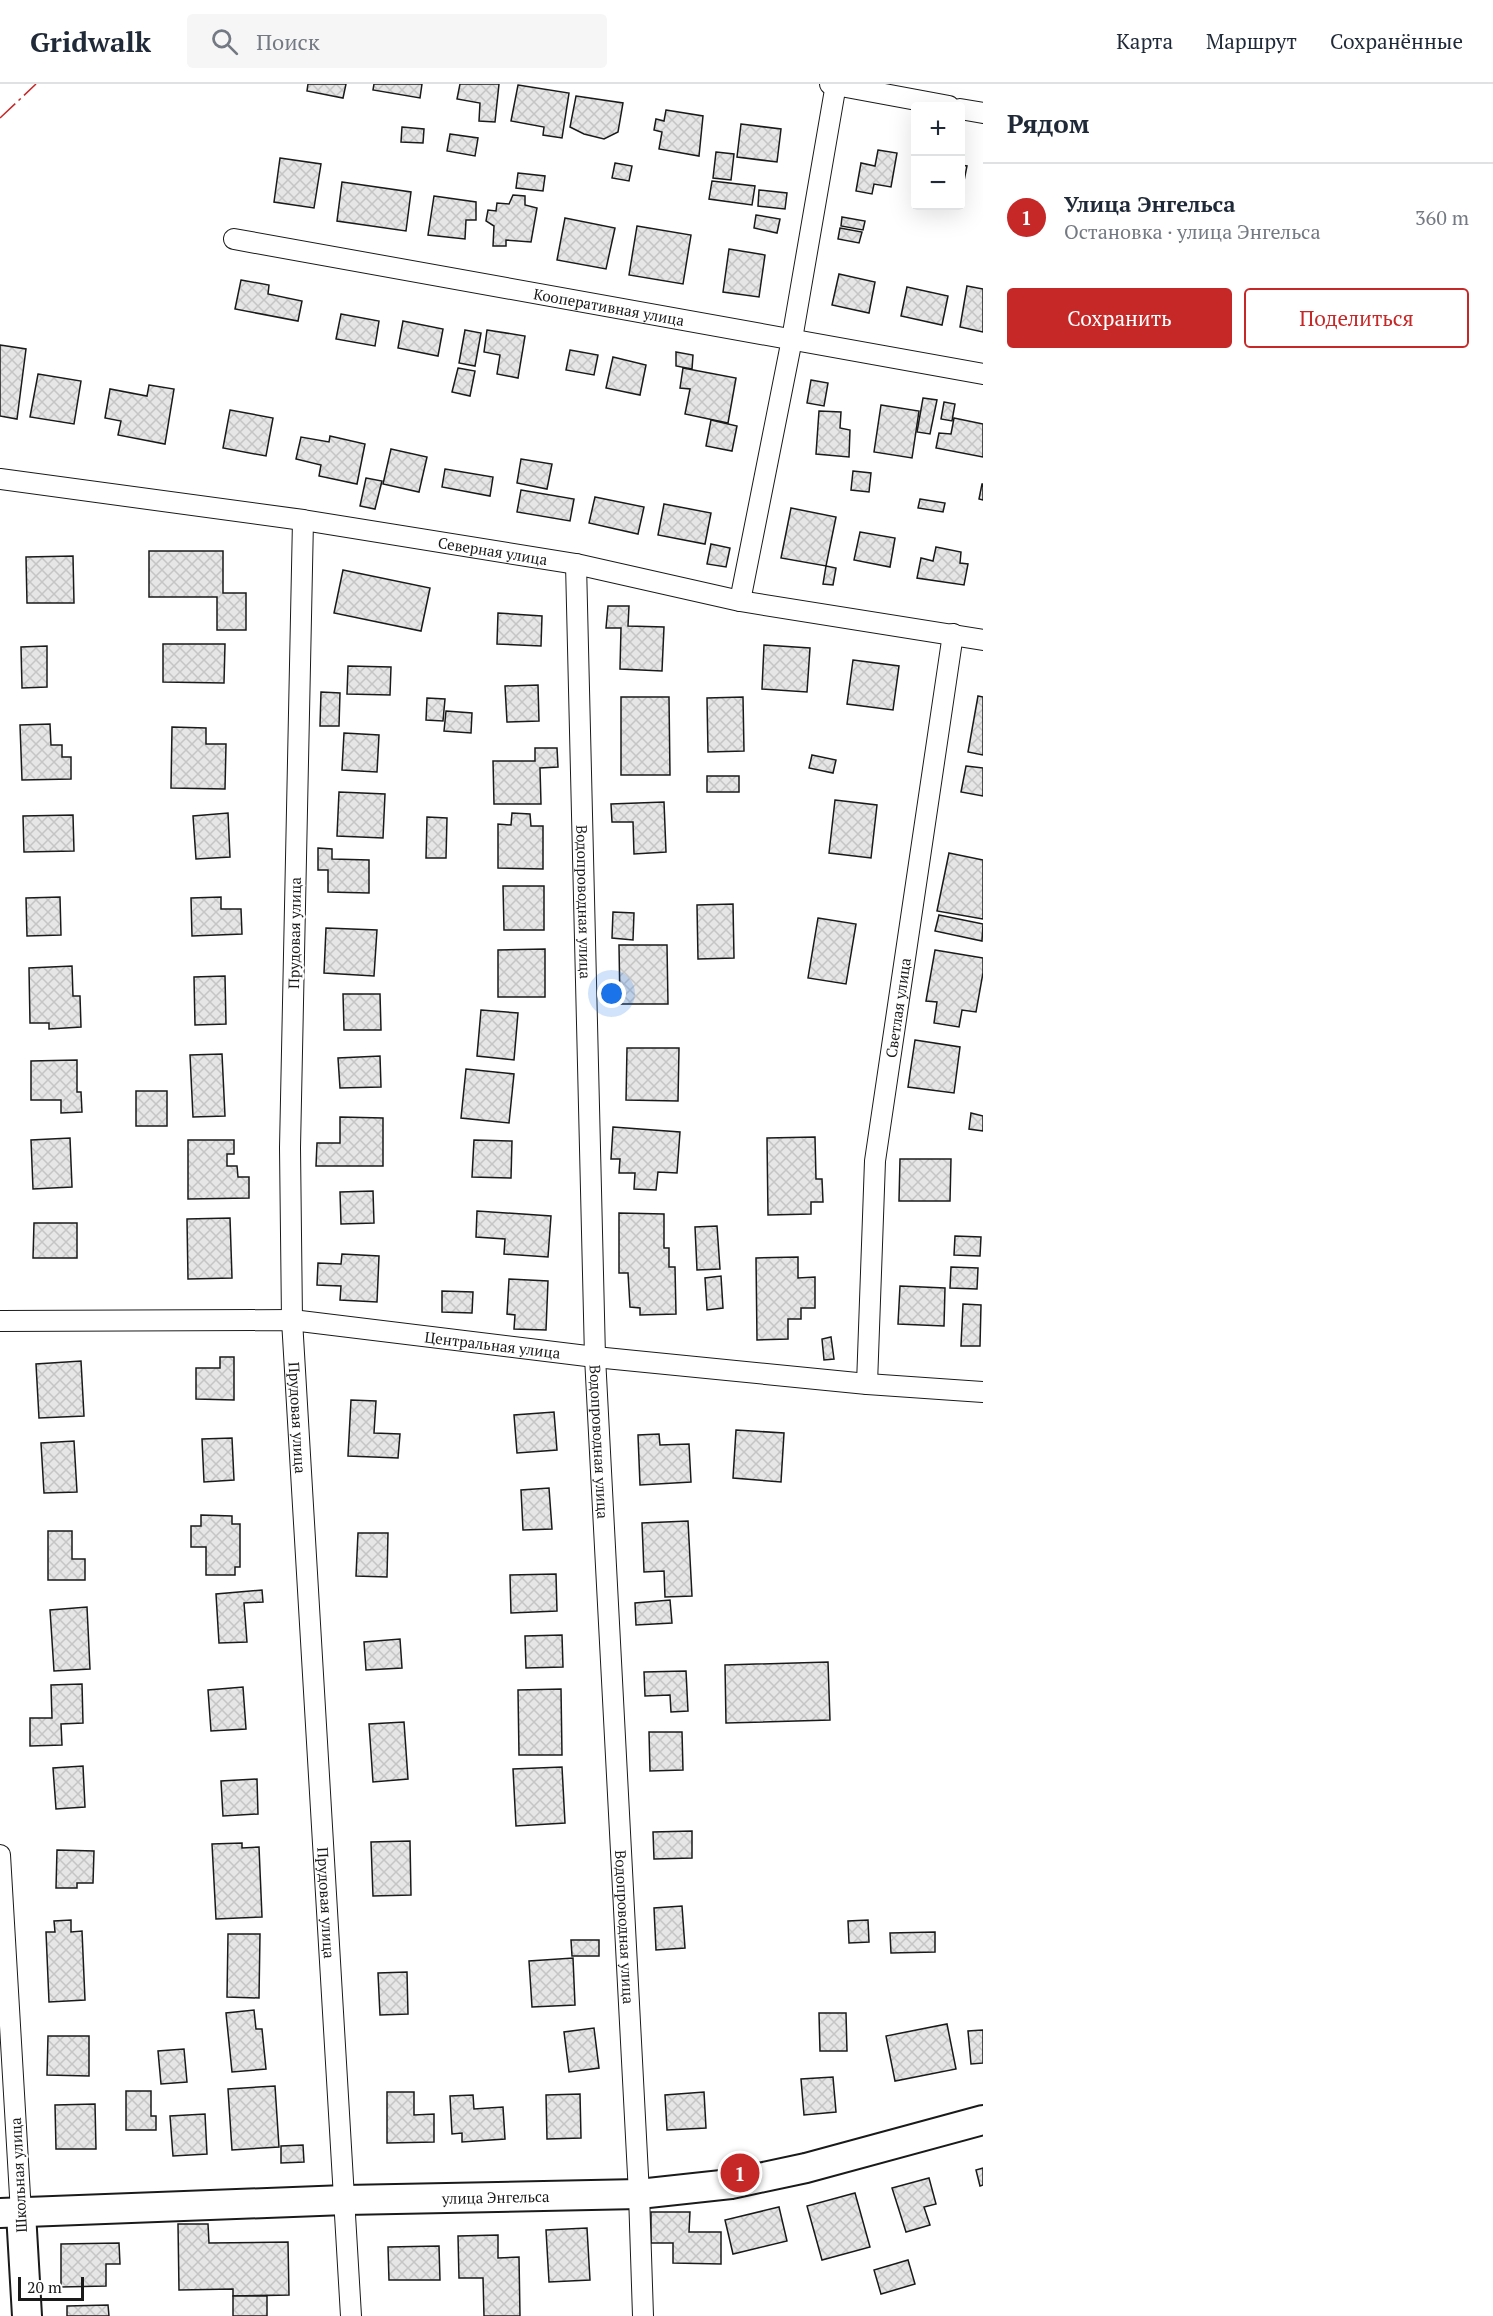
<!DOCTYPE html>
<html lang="ru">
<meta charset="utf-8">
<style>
:root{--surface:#fff;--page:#f6f6f7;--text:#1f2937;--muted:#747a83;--line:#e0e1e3;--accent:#c62828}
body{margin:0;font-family:"PT Serif",serif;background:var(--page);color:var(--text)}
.controls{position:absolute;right:18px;top:18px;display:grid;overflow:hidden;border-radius:6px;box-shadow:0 6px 24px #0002}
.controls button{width:54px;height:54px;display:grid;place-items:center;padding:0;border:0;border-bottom:2px solid var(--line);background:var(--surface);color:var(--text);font:30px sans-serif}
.scale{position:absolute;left:18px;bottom:15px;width:66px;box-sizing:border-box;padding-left:6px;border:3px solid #1a1a1a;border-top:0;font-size:16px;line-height:21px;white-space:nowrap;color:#1a1a1a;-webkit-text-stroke:4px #fff;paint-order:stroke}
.you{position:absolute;left:612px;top:910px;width:21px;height:21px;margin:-15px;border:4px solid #fff;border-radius:50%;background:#1a73e8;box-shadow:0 0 0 9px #1a73e833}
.badge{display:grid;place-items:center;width:39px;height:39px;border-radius:50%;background:var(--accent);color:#fff;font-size:20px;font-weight:700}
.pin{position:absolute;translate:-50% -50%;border:3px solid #fff;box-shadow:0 2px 6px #0006}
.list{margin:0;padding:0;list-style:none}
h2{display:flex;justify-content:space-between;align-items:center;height:78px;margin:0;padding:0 24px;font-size:26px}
h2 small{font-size:20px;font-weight:400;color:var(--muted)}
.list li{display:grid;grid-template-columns:39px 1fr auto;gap:18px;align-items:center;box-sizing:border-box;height:108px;padding:0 24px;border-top:2px solid var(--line)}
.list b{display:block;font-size:22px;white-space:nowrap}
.list p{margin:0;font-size:20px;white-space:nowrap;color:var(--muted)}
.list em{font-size:20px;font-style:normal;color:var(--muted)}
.actions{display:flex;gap:12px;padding:18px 24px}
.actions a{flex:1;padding:14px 0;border:2px solid var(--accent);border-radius:6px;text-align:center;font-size:21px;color:var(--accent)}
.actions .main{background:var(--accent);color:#fff}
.icon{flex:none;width:33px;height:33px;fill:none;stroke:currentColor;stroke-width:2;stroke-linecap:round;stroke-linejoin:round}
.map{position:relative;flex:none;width:983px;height:2232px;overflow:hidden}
header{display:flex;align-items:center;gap:36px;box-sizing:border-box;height:84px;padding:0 30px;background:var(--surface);border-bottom:2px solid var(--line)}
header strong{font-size:28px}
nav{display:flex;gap:33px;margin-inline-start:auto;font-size:21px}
.search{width:420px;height:54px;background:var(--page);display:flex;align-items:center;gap:15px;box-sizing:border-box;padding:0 21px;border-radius:6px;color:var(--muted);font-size:22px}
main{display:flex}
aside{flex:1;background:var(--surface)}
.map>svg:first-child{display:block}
.building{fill:url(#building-cross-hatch);stroke:#1a1a1a;stroke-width:1.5}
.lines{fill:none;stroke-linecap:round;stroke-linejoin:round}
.street-casing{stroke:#1a1a1a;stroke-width:22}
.secondary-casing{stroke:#1a1a1a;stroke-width:32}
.street{stroke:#fff;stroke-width:20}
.secondary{stroke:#fff;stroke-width:28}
.power{stroke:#c62828;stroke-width:1.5;stroke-dasharray:21 4.5 3 4.5;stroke-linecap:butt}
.labels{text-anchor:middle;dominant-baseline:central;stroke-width:4.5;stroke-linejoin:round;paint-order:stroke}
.street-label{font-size:15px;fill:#1a1a1a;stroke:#fff}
</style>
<header>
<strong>Gridwalk</strong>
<div class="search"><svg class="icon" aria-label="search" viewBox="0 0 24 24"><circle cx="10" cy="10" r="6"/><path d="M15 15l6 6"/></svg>Поиск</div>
<nav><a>Карта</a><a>Маршрут</a><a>Сохранённые</a></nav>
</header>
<main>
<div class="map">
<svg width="983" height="2232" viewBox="0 0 983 2232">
<defs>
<pattern id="building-cross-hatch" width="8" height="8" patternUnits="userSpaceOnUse" patternTransform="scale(1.5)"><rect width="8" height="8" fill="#e6e6e6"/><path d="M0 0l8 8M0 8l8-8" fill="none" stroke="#c5c5c5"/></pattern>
</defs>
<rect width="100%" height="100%" fill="#fff"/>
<g class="building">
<polygon points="308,0 346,0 343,14 307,7"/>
<polygon points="374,0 422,0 420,14 373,6"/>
<polygon points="460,0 499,0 495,38 479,37 480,19 457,15"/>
<polygon points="518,1 569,9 562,54 543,51 544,43 511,37"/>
<polygon points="576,12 623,19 618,48 604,55 584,50 570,43"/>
<polygon points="666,26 703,32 699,72 659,65 662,48 654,46 656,35 664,37"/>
<polygon points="741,40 781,45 777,78 737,73"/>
<polygon points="402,43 424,45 423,59 401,58"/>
<polygon points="450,50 478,54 475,72 447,67"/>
<polygon points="878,66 897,69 891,103 874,100 872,110 856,107 861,79 875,82"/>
<polygon points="716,68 734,70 731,96 713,94"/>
<polygon points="280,74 321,80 314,124 274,118"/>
<polygon points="615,79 632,82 629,97 612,94"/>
<polygon points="960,81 967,82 961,112 960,112"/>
<polygon points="518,89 545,92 543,107 516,104"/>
<polygon points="712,97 755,102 752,121 709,115"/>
<polygon points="342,98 411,108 406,147 337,137"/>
<polygon points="759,106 787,109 785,125 758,122"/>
<polygon points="513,111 525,112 525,121 537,124 531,158 506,156 506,162 493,162 494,142 486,137 488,126 496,127 497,119 509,120"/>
<polygon points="434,112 476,118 476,136 466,136 465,155 428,151"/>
<polygon points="756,131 780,135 777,149 754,144"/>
<polygon points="842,133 865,137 863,146 841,142"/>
<polygon points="565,134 615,144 606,185 557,176"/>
<polygon points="637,142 691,151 683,200 629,191"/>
<polygon points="840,144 862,148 859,159 838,155"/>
<polygon points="729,165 765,171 759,213 723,208"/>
<polygon points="839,190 875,198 869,229 832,221"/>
<polygon points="241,196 269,201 268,210 302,217 298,237 235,225"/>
<polygon points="967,202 983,205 983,248 960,243"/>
<polygon points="907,203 948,212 942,241 901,232"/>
<polygon points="341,230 379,237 375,262 336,255"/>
<polygon points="403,237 443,245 438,272 398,264"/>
<polygon points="465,246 481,249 475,282 459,279"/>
<polygon points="487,246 525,252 518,294 497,290 500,271 484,268"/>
<polygon points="0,261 26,265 17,335 0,332"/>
<polygon points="570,266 598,271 594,291 566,286"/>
<polygon points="676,268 693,271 692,285 676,282"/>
<polygon points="613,273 646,281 640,311 606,304"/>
<polygon points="458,284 475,287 470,312 452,308"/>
<polygon points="683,284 736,294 728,339 685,330 690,305 680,304"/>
<polygon points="38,290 81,297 74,340 30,333"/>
<polygon points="811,296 828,299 824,322 807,319"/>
<polygon points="149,301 174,305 165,360 118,351 121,337 105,334 110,305 147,312"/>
<polygon points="923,314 937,316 930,350 917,348"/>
<polygon points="944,318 955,320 952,337 941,335"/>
<polygon points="881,321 919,327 912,374 874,368"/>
<polygon points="230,326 273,334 266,372 223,364"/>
<polygon points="819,327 841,328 840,344 850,346 849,373 816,370"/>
<polygon points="954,334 983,340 983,373 936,364 939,349 951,350"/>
<polygon points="711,336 737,342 732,367 706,362"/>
<polygon points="330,352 365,360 357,400 319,392 321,381 296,375 301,353 329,358"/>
<polygon points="391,365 427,373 419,408 383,400"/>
<polygon points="521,375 552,380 547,405 517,399"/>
<polygon points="445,385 493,393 490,412 442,403"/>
<polygon points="853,387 871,389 869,408 851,406"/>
<polygon points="366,394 382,397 375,425 360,422"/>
<polygon points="982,400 983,400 983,416 979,415"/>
<polygon points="521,406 574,415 570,437 517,428"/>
<polygon points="595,413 644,423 638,450 589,439"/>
<polygon points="920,415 945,419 943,428 918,424"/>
<polygon points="664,420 711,429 705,460 658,451"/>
<polygon points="791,424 836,433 826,482 781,474"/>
<polygon points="860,448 895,454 890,483 854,476"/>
<polygon points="711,460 730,464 726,483 707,480"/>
<polygon points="936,463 961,468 960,479 968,480 964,501 917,494 921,474 933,477"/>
<polygon points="149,467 223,467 223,509 246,509 246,546 217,546 217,513 149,513"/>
<polygon points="73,472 74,519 27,519 26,473"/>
<polygon points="826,482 836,484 833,501 823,500"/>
<polygon points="343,486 430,504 421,547 334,529"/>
<polygon points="608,522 629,522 628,542 664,543 662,587 620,585 621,544 606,544"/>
<polygon points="498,529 542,532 541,562 497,560"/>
<polygon points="163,560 225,560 224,599 163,598"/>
<polygon points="764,561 810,564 807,608 762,605"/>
<polygon points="47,562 47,603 22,604 21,563"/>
<polygon points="853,576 899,582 893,626 847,620"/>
<polygon points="348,582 391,583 390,611 347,610"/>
<polygon points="538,601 539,637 507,638 505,602"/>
<polygon points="321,608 340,609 339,642 320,642"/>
<polygon points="978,612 983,613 983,671 968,668"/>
<polygon points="621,613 669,613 670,691 621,691"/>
<polygon points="743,613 744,667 708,668 707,614"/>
<polygon points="427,614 445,615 443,637 426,636"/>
<polygon points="446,627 472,629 471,649 444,647"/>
<polygon points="50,640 51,661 62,661 62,673 71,673 71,695 22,696 20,641"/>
<polygon points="172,643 206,644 206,660 226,660 225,705 171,704"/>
<polygon points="344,649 379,651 377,688 342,686"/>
<polygon points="535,664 557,664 558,683 540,684 541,720 494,720 493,677 535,677"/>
<polygon points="812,671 836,676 833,689 809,684"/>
<polygon points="966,682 983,684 983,712 961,708"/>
<rect x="707" y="692" width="32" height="16"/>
<polygon points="339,708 385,710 383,754 337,752"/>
<polygon points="835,716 877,721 871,774 829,769"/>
<polygon points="664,718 666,768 634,770 633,738 612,738 611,720"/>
<polygon points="228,729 230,773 196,775 193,732"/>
<polygon points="512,729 530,730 531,742 543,742 543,785 498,784 498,740 511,741"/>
<polygon points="73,731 74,767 24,768 23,732"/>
<polygon points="427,733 447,734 446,774 426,774"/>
<polygon points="318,764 332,765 332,775 369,776 369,809 328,808 328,786 318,786"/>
<polygon points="949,769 983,776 983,835 937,827"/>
<polygon points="503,802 544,802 544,846 504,846"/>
<polygon points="60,813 61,851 27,852 26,814"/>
<polygon points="221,813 221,825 241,825 242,850 192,852 191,814"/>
<polygon points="733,820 734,874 698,875 697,821"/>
<polygon points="613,828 634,829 633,856 612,854"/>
<polygon points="939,831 983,840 982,857 935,847"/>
<polygon points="818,834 856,840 846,900 808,894"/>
<polygon points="326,844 377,846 374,892 324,889"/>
<polygon points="619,861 667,861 668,920 620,920"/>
<polygon points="545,865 545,913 498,913 498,866"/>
<polygon points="935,866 983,874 983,889 976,928 962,926 959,943 934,939 937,918 926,917"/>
<polygon points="72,882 73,912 80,912 81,943 49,945 49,939 30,939 29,884"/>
<polygon points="225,892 226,940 195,941 194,893"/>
<polygon points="343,910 380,910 381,946 344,946"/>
<polygon points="481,926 518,929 514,976 477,972"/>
<polygon points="915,956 960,963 954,1009 908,1003"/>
<polygon points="627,964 679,964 678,1017 626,1016"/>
<polygon points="222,970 225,1032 193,1033 190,971"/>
<polygon points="380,972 381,1003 340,1004 338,974"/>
<polygon points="77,976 77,1008 81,1008 82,1028 61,1029 61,1016 31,1016 31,977"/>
<polygon points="466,985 514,990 509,1039 461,1034"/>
<rect x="136" y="1007" width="31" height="35"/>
<polygon points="971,1029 983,1032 983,1047 969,1045"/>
<polygon points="340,1033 383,1034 383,1082 316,1082 317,1059 340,1059"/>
<polygon points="613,1043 680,1048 677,1089 658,1088 656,1106 634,1105 635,1089 619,1089 620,1075 611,1075"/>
<polygon points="815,1053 816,1095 822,1095 823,1118 811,1118 811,1130 768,1131 767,1054"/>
<polygon points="70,1054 72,1103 33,1105 31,1056"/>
<polygon points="188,1056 234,1056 234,1070 227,1070 227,1082 237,1082 238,1093 249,1093 249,1114 188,1115"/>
<polygon points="474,1056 512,1057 511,1094 472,1093"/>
<polygon points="900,1075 951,1075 950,1117 899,1117"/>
<polygon points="373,1107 374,1139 341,1140 340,1108"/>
<polygon points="477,1127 551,1132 548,1173 504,1170 505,1155 476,1153"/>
<polygon points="619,1129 664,1130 664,1164 669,1164 669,1183 675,1183 676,1230 640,1231 640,1224 630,1223 628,1189 619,1189"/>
<polygon points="230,1134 232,1194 188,1195 187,1135"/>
<polygon points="34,1139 77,1139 77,1174 33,1174"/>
<polygon points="717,1142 720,1185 697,1186 695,1143"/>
<polygon points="955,1152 981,1153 980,1172 954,1171"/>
<polygon points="342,1170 379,1172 377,1218 340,1216 341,1202 317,1201 318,1179 341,1180"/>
<polygon points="798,1173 798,1194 815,1193 815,1224 801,1224 801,1235 788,1235 788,1255 757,1256 756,1174"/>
<polygon points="951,1183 978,1184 977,1205 950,1204"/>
<polygon points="721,1192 723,1224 707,1226 705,1194"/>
<polygon points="509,1195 548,1197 546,1246 514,1245 515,1231 507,1230"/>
<polygon points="900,1202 945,1204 944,1242 898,1240"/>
<polygon points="442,1207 473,1208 472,1229 442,1228"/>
<polygon points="963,1220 981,1221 980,1262 961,1262"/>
<polygon points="831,1253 834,1275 824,1276 822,1255"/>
<polygon points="220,1273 234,1273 234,1316 196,1315 196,1284 220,1284"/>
<polygon points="81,1277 84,1332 39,1334 36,1280"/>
<polygon points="351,1316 376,1317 374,1349 400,1350 398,1374 348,1372"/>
<polygon points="554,1328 557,1366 517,1369 514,1331"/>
<polygon points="736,1346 784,1349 781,1398 733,1394"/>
<polygon points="659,1350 660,1361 689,1360 691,1398 640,1401 638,1351"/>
<polygon points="232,1354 234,1396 204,1398 202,1355"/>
<polygon points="74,1357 77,1408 44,1409 41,1359"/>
<polygon points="549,1404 552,1445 523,1446 521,1406"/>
<polygon points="201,1431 232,1432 232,1440 240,1440 240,1483 235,1483 235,1491 206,1491 206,1463 191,1463 191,1442 201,1442"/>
<polygon points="688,1437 692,1512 665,1513 664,1487 644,1488 642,1439"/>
<polygon points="48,1447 72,1447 72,1475 85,1475 85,1496 48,1496"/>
<polygon points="358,1449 388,1449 387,1493 356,1492"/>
<polygon points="556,1490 557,1527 511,1529 510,1491"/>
<polygon points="262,1506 263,1518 244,1519 247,1558 219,1559 216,1510"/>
<polygon points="670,1516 672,1539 636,1541 635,1519"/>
<polygon points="87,1523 90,1585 54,1587 50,1526"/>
<polygon points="562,1551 563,1583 526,1584 525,1552"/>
<polygon points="400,1555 402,1584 366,1586 364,1558"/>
<polygon points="828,1578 830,1636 726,1639 725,1581"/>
<polygon points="686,1587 688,1627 671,1628 670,1611 645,1612 644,1588"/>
<polygon points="82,1600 83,1639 61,1640 62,1661 30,1662 30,1634 52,1634 51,1601"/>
<polygon points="243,1603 246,1645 211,1647 208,1606"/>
<polygon points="561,1605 562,1671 519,1671 518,1606"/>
<polygon points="404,1638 408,1695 373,1698 369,1640"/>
<polygon points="649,1648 682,1648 683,1686 650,1687"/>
<polygon points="83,1682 85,1723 56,1725 53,1684"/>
<polygon points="562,1683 565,1739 516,1742 513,1685"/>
<polygon points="257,1695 258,1730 223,1732 221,1697"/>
<polygon points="692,1747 692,1774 654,1775 653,1748"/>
<polygon points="410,1757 411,1811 373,1812 371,1758"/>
<polygon points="242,1759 242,1764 259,1763 262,1833 216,1835 212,1760"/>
<polygon points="57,1766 94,1767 93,1799 77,1799 77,1804 56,1804"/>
<polygon points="682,1822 685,1864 656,1866 654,1824"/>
<polygon points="71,1836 71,1848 82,1847 85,1916 49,1918 46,1848 55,1848 54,1837"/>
<polygon points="868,1836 869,1858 849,1859 848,1837"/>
<polygon points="935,1848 935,1868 891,1869 890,1849"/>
<polygon points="228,1850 260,1850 259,1914 227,1913"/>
<polygon points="571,1856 599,1856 599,1872 572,1872"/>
<polygon points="573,1874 575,1921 532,1923 529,1877"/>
<polygon points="407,1888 408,1930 380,1931 378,1889"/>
<polygon points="254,1926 256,1945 262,1945 266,1985 232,1988 226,1929"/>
<polygon points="819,1929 846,1929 847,1967 820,1967"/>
<polygon points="947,1940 956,1985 895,1997 886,1952"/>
<polygon points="594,1944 599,1984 569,1988 564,1948"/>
<polygon points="983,1946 983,1979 971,1980 968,1947"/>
<polygon points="48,1952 89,1952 89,1992 47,1991"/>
<polygon points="184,1965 187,1998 161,2000 158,1967"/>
<polygon points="833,1993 836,2028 804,2031 801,1995"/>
<polygon points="275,2002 279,2063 232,2066 228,2005"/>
<polygon points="126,2007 151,2007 151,2032 156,2032 156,2046 126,2046"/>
<polygon points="387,2008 414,2008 414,2031 434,2030 434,2058 387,2059"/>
<polygon points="704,2008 706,2044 667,2046 665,2011"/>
<polygon points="580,2010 581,2054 547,2055 546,2011"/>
<polygon points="473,2011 474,2025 503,2023 505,2055 462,2058 462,2049 452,2050 450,2012"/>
<polygon points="95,2020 96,2065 56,2065 55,2021"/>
<polygon points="205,2030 207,2070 173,2072 170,2032"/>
<polygon points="303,2061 304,2078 281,2079 281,2062"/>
<polygon points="983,2084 983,2101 980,2102 976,2086"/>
<polygon points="929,2094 936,2120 924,2123 930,2141 906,2148 892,2104"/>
<polygon points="855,2109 870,2163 822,2176 807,2122"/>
<polygon points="779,2123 787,2157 733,2170 725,2136"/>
<polygon points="651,2128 690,2128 689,2148 721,2148 721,2180 673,2179 673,2159 651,2159"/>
<polygon points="178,2140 208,2140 209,2159 288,2158 289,2211 233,2212 233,2205 179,2206"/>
<polygon points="587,2144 590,2196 549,2198 546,2146"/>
<polygon points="498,2151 498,2174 519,2173 520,2232 484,2232 483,2194 459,2194 458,2152"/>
<polygon points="119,2159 120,2180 106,2180 106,2202 61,2203 61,2160"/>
<polygon points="439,2162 440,2196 389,2196 388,2163"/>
<polygon points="908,2176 915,2200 881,2210 874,2186"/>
<rect x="233" y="2212" width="34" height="20"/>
<polygon points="108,2221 109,2232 67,2232 67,2222"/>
</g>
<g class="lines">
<defs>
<g id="street">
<polyline points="830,0 949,22"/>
<polyline points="960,25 983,29"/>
<path id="s1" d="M234,155L983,290"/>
<path id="s2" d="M0,395L303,436L576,480L740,517L983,556"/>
<path id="s3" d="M303,436L290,1064L292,1236L351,2232"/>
<path id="s4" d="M576,480L595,1273L639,2110L643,2232"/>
<polyline points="740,517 792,255 836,0"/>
<path id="s5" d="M0,1237L292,1236L595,1273L867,1300L983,1308"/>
<path id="s6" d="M867,1300L875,1077L953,550"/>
<polyline points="0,1771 21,2129"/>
</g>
<g id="secondary">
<path id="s7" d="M0,2129L345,2116L639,2110L731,2100L806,2084L983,2036"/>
<polyline points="21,2129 27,2232"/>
</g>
</defs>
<use href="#street" class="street-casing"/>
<use href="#secondary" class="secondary-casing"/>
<use href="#street" class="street"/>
<use href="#secondary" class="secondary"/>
<polyline class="power" points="0,34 36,0"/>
</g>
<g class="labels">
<g class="street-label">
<text stroke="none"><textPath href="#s1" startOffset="381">Кооперативная улица</textPath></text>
<text stroke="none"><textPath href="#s2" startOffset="498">Северная улица</textPath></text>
<text stroke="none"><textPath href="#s4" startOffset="338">Водопроводная улица</textPath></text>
<text transform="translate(294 849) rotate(-89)">Прудовая улица</text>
<text stroke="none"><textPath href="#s6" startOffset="378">Светлая улица</textPath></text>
<text stroke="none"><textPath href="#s5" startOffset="494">Центральная улица</textPath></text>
<text stroke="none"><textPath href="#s3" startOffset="898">Прудовая улица</textPath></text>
<text stroke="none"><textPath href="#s4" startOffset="878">Водопроводная улица</textPath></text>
<text stroke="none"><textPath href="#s3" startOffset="1384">Прудовая улица</textPath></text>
<text stroke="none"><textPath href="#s4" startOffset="1364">Водопроводная улица</textPath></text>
<text transform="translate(18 2091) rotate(-93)">Школьная улица</text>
<text stroke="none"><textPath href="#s7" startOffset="496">улица Энгельса</textPath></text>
</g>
</g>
</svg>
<div class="controls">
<button>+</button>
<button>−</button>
</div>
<div class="scale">20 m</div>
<div class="you"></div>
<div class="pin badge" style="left:740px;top:2089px">1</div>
</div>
<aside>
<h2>Рядом<small></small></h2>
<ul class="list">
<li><span class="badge">1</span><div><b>Улица Энгельса</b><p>Остановка · улица Энгельса</p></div><em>360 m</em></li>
</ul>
<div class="actions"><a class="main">Сохранить</a><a>Поделиться</a></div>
</aside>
</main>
